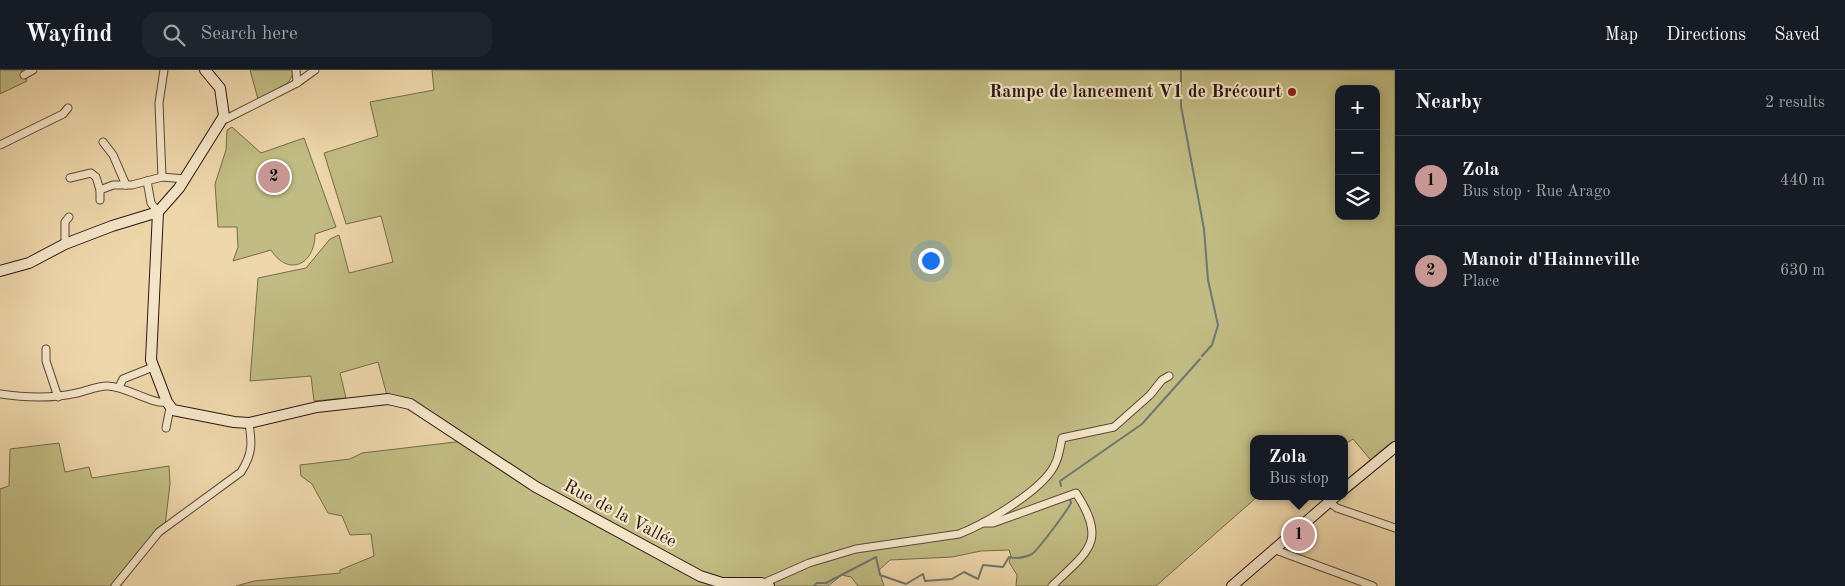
<!DOCTYPE html>
<meta charset="utf-8">
<style>
:root{--surface:#171b24;--page:#20242c;--text:#f1f3f6;--muted:#9ea1a6;--line:#363941;--accent:#c59692}
body{margin:0;font-family:"Old Standard TT",serif;background:var(--page);color:var(--text)}
.controls{position:absolute;right:15px;top:15px;display:grid;overflow:hidden;border-radius:10px;box-shadow:0 2px 12px #0003}
.controls button{width:45px;height:45px;display:grid;place-items:center;padding:0;border:0;border-bottom:1px solid var(--line);background:var(--surface);color:var(--text);font:25px sans-serif}
.you{position:absolute;left:930px;top:190px;width:18px;height:18px;margin:-12px;border:4px solid #fff;border-radius:50%;background:#1a73e8;box-shadow:0 0 0 8px #1a73e833}
.badge{display:grid;place-items:center;width:32px;height:32px;border-radius:50%;background:var(--accent);color:#111;font-size:16px;font-weight:700}
.pin{position:absolute;translate:-50% -50%;border:2px solid #fff;box-shadow:0 1px 5px #0006}
.popup{position:absolute;left:1250px;top:365px;width:98px;height:65px;box-sizing:border-box;display:grid;place-content:center;border-radius:10px;background:var(--surface);filter:drop-shadow(0 1px 4px #0005);font-size:16px;white-space:nowrap;color:var(--muted)}
.popup b{font-size:19px;color:var(--text)}
.popup::after{content:'';position:absolute;left:50%;top:100%;margin-left:-10px;border:10px solid transparent;border-top-color:var(--surface)}
.list{margin:0;padding:0;list-style:none}
h2{display:flex;justify-content:space-between;align-items:center;height:65px;margin:0;padding:0 20px;font-size:21px}
h2 small{font-size:16px;font-weight:400;color:var(--muted)}
.list li{display:grid;grid-template-columns:32px 1fr auto;gap:15px;align-items:center;box-sizing:border-box;height:90px;padding:0 20px;border-top:1px solid var(--line)}
.list b{display:block;font-size:19px;white-space:nowrap}
.list p{margin:0;font-size:16px;white-space:nowrap;color:var(--muted)}
.list em{font-size:16px;font-style:normal;color:var(--muted)}
.icon{flex:none;width:28px;height:28px;fill:none;stroke:currentColor;stroke-width:2;stroke-linecap:round;stroke-linejoin:round}
.map{position:relative;flex:none;width:1395px;height:516px;overflow:hidden}
header{display:flex;align-items:center;gap:30px;box-sizing:border-box;height:70px;padding:0 25px;background:var(--surface);border-bottom:1px solid var(--line)}
header strong{font-size:24px}
nav{display:flex;gap:28px;margin-inline-start:auto;font-size:18px}
.search{width:350px;height:45px;background:var(--page);display:flex;align-items:center;gap:12px;box-sizing:border-box;padding:0 18px;border-radius:15px;color:var(--muted);font-size:19px}
main{display:flex}
aside{flex:1;background:var(--surface)}
.map>svg:first-child{display:block}
.green{fill:#c1bc83;stroke:#756a4a;fill-rule:evenodd}
.lines{fill:none;stroke-linecap:round;stroke-linejoin:round}
.stream{stroke:#6f7772;stroke-width:2}
.street-casing{stroke:#5a4738;stroke-width:9}
.secondary-casing{stroke:#291711;stroke-width:12}
.street{stroke:#f4e5c8;stroke-width:7}
.secondary{stroke:#f4e5c8;stroke-width:10}
.poi-dot{fill:#8f2418;stroke:#f4e5c8;stroke-width:2}
.labels{text-anchor:middle;dominant-baseline:central;stroke-width:4.5;stroke-linejoin:round;paint-order:stroke}
.poi-label{font-size:18px;font-weight:bold;fill:#291711;stroke:#f4e5c8;text-anchor:end}
.street-label{font-size:18px;fill:#291711;stroke:#f4e5c8}
</style>
<header>
<strong>Wayfind</strong>
<div class="search"><svg class="icon" aria-label="search" viewBox="0 0 24 24"><circle cx="10" cy="10" r="6"/><path d="M15 15l6 6"/></svg>Search here</div>
<nav><a>Map</a><a>Directions</a><a>Saved</a></nav>
</header>
<main>
<div class="map">
<svg width="1395" height="516" viewBox="0 0 1395 516">
<rect width="100%" height="100%" fill="#eed7ab"/>
<filter id="stains"><feTurbulence type="fractalNoise" baseFrequency=".004" numOctaves="4"/><feColorMatrix values="0 0 0 0 .2 0 0 0 0 .09 0 0 0 0 .02 0 0 0 .5 -.17"/></filter>
<radialGradient id="worn" r=".72"><stop offset=".6" stop-color="#630" stop-opacity="0"/><stop offset="1" stop-color="#630" stop-opacity=".3"/></radialGradient>
<g class="green">
<polygon points="0,0 22,0 27,11 0,24"/>
<path d="M250,0H293V1C291,18 272,22 258,29Z"/>
<path d="M432,0H1395V377L1374,394L1353,369L1344,375V369H1254V426H1258L1156,516H1016L1017,505L1009,492L1011,486L1009,480L981,481L952,487L890,490L879,500L884,516H858L851,507L842,505L828,516H236L254,511L340,503V500L374,486L371,464L350,465L342,446L328,443L312,414L301,406L300,395L350,389L362,383L464,371L410,334L388,329L378,292L340,303L346,328L314,331L311,306L250,311L258,208L306,198L330,169L339,165L349,203L393,192L381,146L346,154L324,83L378,66L370,32L434,20ZM1339,19H1376V146H1339Z"/>
<path d="M232,57L261,83L304,68L336,157L315,164C315,195 288,207 271,180L233,191L238,177L237,157H218L215,114L226,80L227,60Z"/>
<polygon points="59,373 65,402 89,397 92,408 169,396 170,414 165,456 117,514 122,516 0,516 0,419 9,416 10,379"/>
</g>
<g class="lines">
<g class="stream">
<polyline points="1181,0 1181,36 1204,159 1208,210 1218,255 1212,275 1202,286"/>
<polyline points="1061,416 1060,411 1142,354 1200,289"/>
<path d="M814,516L817,513H826L876,487L880,505L906,514L923,504L925,511L952,509L964,502L978,509L983,495L1003,497L1009,487C1017,489 1024,488 1032,484C1038,480 1067,441 1071,433L1070,429"/>
</g>
<defs>
<g id="street">
<polyline points="296,0 297,13"/>
<polyline points="24,5 33,0"/>
<polyline points="222,51 297,13 315,0"/>
<polyline points="103,72 113,85 126,115"/>
<polyline points="0,75 63,44 68,38"/>
<polyline points="162,107 159,33 164,0"/>
<polyline points="70,108 91,103 96,107 100,120"/>
<polyline points="147,111 151,133 158,142"/>
<polyline points="100,130 100,120 113,115 132,115 162,107 185,109"/>
<polyline points="65,174 65,152 69,147"/>
<polyline points="46,279 46,291 58,327"/>
<polyline points="119,317 123,309 153,297"/>
<path d="M0,324C27,328 51,329 77,323C87,321 97,316 107,316C126,316 152,335 167,332"/>
<polyline points="166,358 170,338"/>
<polyline points="1329,432 1337,438 1395,458"/>
<path d="M983,453H993L1076,423C1108,472 1088,481 1052,516"/>
<polyline points="1273,479 1373,516"/>
<path d="M764,513L809,493L856,479L959,464C985,454 1039,422 1053,398C1059,389 1060,378 1062,368L1114,357L1150,325L1162,310L1169,306"/>
<path d="M115,516L159,462L241,402C253,383 252,373 249,353"/>
</g>
<g id="secondary">
<polyline points="158,142 151,290 167,332 173,340 234,352 249,353 317,337 388,329 410,334 536,417 700,506 722,513 761,513 769,516"/>
<polyline points="158,142 179,118 224,46 220,18 205,0"/>
<polyline points="0,201 29,193 65,174 112,156 158,142"/>
<polyline points="1344,419 1395,377"/>
<polyline points="1232,516 1336,426"/>
</g>
</defs>
<use href="#street" class="street-casing"/>
<use href="#secondary" class="secondary-casing"/>
<use href="#street" class="street"/>
<use href="#secondary" class="secondary"/>
</g>
<circle class="poi-dot" cx="1292" cy="22" r="5"/>
<g class="labels">
<g class="poi-label">
<text x="1282" y="22">Rampe de lancement V1 de Brécourt</text>
</g>
<g class="street-label">
<text transform="translate(620 444) rotate(28)">Rue de la Vallée</text>
</g>
</g>
<rect width="100%" height="100%" filter="url(#stains)"/>
<rect width="100%" height="100%" fill="url(#worn)"/>
</svg>
<div class="controls">
<button>+</button>
<button>−</button>
<button><svg class="icon" aria-label="layers" viewBox="0 0 24 24"><path d="M12 4l9 5-9 5-9-5zM3 14l9 5 9-5"/></svg></button>
</div>
<div class="you"></div>
<div class="pin badge" style="left:1299px;top:465px">1</div>
<div class="popup"><b>Zola</b>Bus stop</div>
<div class="pin badge" style="left:274px;top:107px">2</div>
</div>
<aside>
<h2>Nearby<small>2 results</small></h2>
<ul class="list">
<li><span class="badge">1</span><div><b>Zola</b><p>Bus stop · Rue Arago</p></div><em>440 m</em></li>
<li><span class="badge">2</span><div><b>Manoir d'Hainneville</b><p>Place</p></div><em>630 m</em></li>
</ul>
</aside>
</main>
